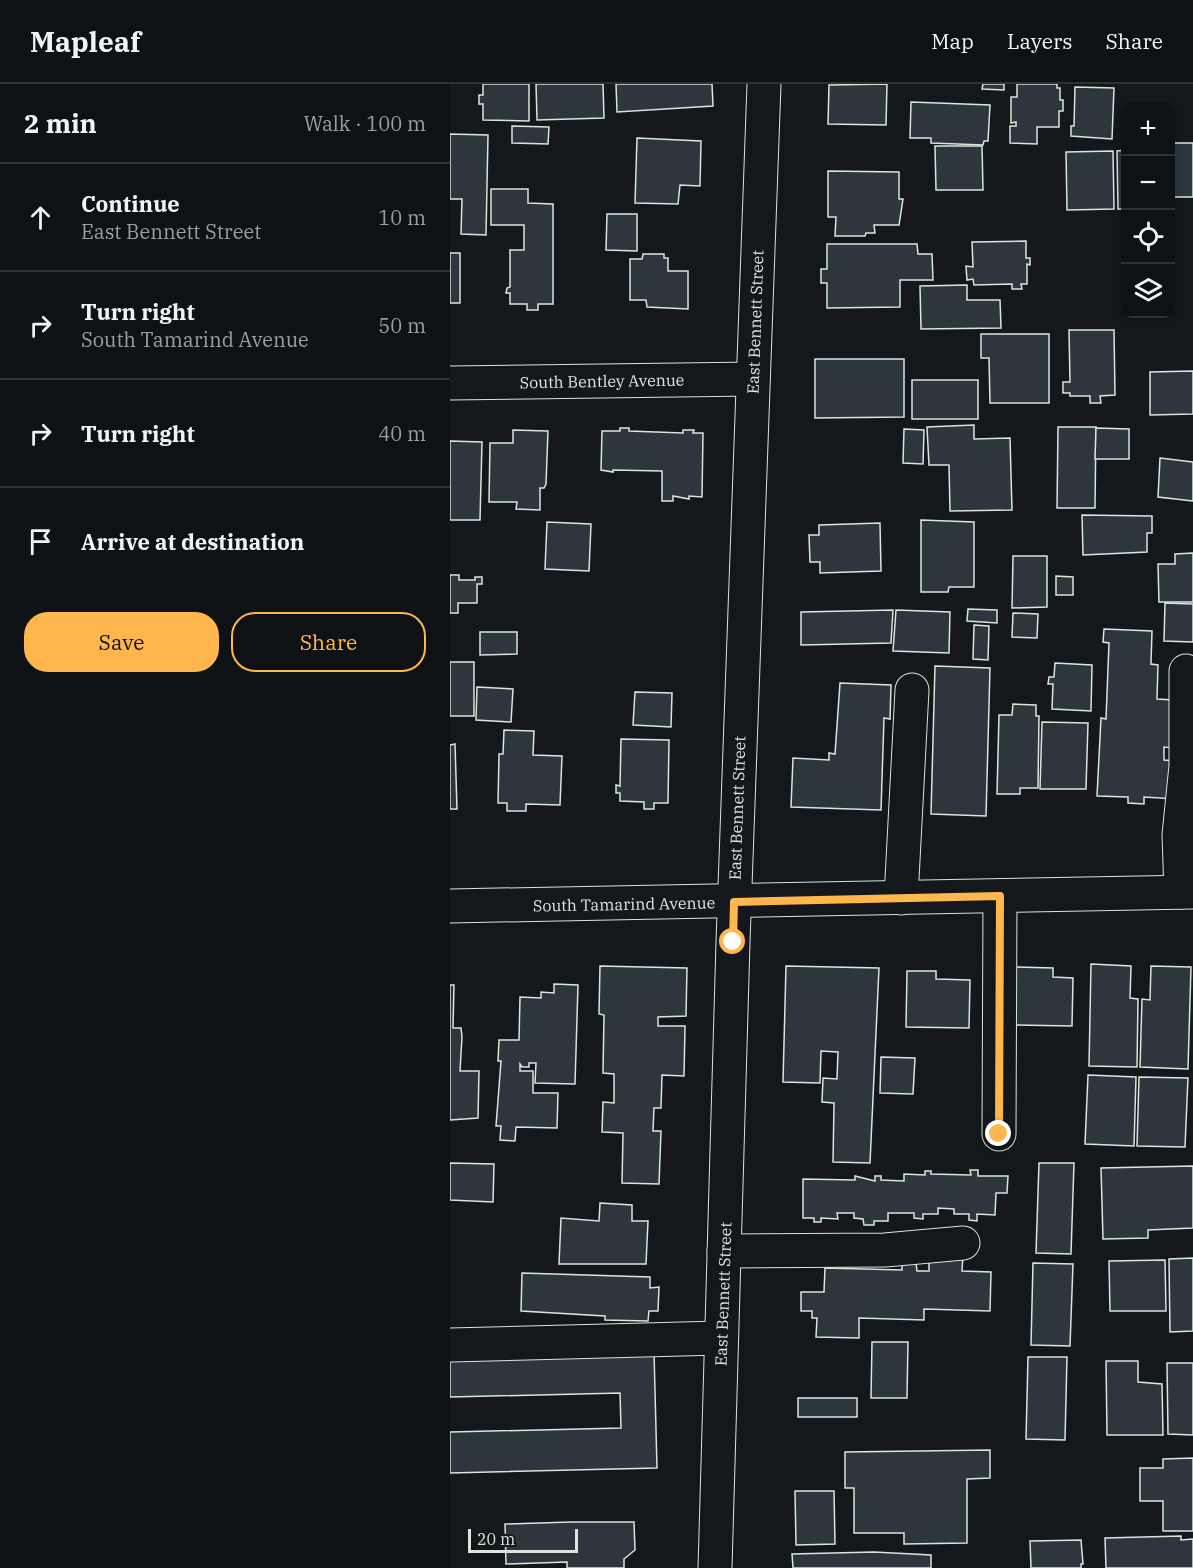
<!DOCTYPE html>
<meta charset="utf-8">
<style>
:root{--surface:#0f1215;--page:#181b1e;--text:#f1f3f6;--muted:#9b9ea0;--line:#2f3234;--accent:#ffb74d}
body{margin:0;font-family:"IBM Plex Serif",serif;background:var(--page);color:var(--text)}
.controls{position:absolute;right:18px;top:18px;display:grid;overflow:hidden;border-radius:12px;box-shadow:0 3px 9px #0003}
.controls button{width:54px;height:54px;display:grid;place-items:center;padding:0;border:0;border-bottom:2px solid var(--line);background:var(--surface);color:var(--text);font:30px sans-serif}
.scale{position:absolute;left:18px;bottom:15px;width:110px;box-sizing:border-box;padding-left:6px;border:3px solid #d8e6dc;border-top:0;font-size:16px;line-height:21px;white-space:nowrap;color:#d8e6dc;-webkit-text-stroke:4px #14181c;paint-order:stroke}
.stop{position:absolute;width:18px;height:18px;margin:-14px;border:4px solid #ffb74d;border-radius:50%;background:#fff}
.stop.end{background:#ffb74d;border-color:#fff;box-shadow:0 2px 6px #0008}
.list{margin:0;padding:0;list-style:none}
h2{display:flex;justify-content:space-between;align-items:center;height:78px;margin:0;padding:0 24px;font-size:26px}
h2 small{font-size:20px;font-weight:400;color:var(--muted)}
.list li{display:grid;grid-template-columns:39px 1fr auto;gap:18px;align-items:center;box-sizing:border-box;height:108px;padding:0 24px;border-top:2px solid var(--line)}
.list b{display:block;font-size:22px;white-space:nowrap}
.list p{margin:0;font-size:20px;white-space:nowrap;color:var(--muted)}
.list em{font-size:20px;font-style:normal;color:var(--muted)}
.actions{display:flex;gap:12px;padding:18px 24px}
.actions a{flex:1;padding:14px 0;border:2px solid var(--accent);border-radius:24px;text-align:center;font-size:21px;color:var(--accent)}
.actions .main{background:var(--accent);color:#111}
.icon{flex:none;width:33px;height:33px;fill:none;stroke:currentColor;stroke-width:2;stroke-linecap:round;stroke-linejoin:round}
.map{position:relative;flex:none;width:743px;height:1484px;overflow:hidden}
header{display:flex;align-items:center;gap:36px;box-sizing:border-box;height:84px;padding:0 30px;background:var(--surface);border-bottom:2px solid var(--line)}
header strong{font-size:28px}
nav{display:flex;gap:33px;margin-inline-start:auto;font-size:21px}
main{display:flex}
aside{flex:1;background:var(--surface)}
.map>svg:first-child{display:block}
.building{fill:#2c363c;stroke:#d8e6dc;stroke-width:1.5}
.lines{fill:none;stroke-linecap:round;stroke-linejoin:round}
.minor-casing{stroke:#d8e6dc;stroke-width:35}
.minor{stroke:#14181c;stroke-width:33}
.route{stroke:#ffb74d;stroke-width:8}
.labels{text-anchor:middle;dominant-baseline:central;stroke-width:4.5;stroke-linejoin:round;paint-order:stroke}
.street-label{font-size:16px;fill:#d8e6dc;stroke:#14181c}
</style>
<header>
<strong>Mapleaf</strong>
<nav><a>Map</a><a>Layers</a><a>Share</a></nav>
</header>
<main>
<aside>
<h2>2 min<small>Walk · 100 m</small></h2>
<ul class="list">
<li><svg class="icon" aria-label="ahead" viewBox="0 0 24 24"><path d="M12 20V5M6 11l6-6 6 6"/></svg><div><b>Continue</b><p>East Bennett Street</p></div><em>10 m</em></li>
<li><svg class="icon" aria-label="right" viewBox="0 0 24 24"><path d="M7 20v-9h11M14 6l5 5-5 5"/></svg><div><b>Turn right</b><p>South Tamarind Avenue</p></div><em>50 m</em></li>
<li><svg class="icon" aria-label="right" viewBox="0 0 24 24"><path d="M7 20v-9h11M14 6l5 5-5 5"/></svg><div><b>Turn right</b></div><em>40 m</em></li>
<li><svg class="icon" aria-label="arrive" viewBox="0 0 24 24"><path d="M6 21V4h12l-3 4 3 4H6"/></svg><div><b>Arrive at destination</b></div></li>
</ul>
<div class="actions"><a class="main">Save</a><a>Share</a></div>
</aside>
<div class="map">
<svg width="743" height="1484" viewBox="0 0 743 1484">
<rect width="100%" height="100%" fill="#14181c"/>
<g class="building">
<polygon points="33,0 79,0 79,37 33,36 33,20 29,20 29,11 33,11"/>
<polygon points="86,0 153,0 154,34 87,36"/>
<polygon points="166,0 262,0 263,22 167,28"/>
<polygon points="437,0 436,41 378,40 379,1"/>
<polygon points="533,0 554,0 554,6 532,5"/>
<polygon points="567,0 607,0 607,4 610,4 610,16 613,16 613,27 609,27 609,43 587,43 587,60 560,59 560,42 566,42 566,38 561,39 561,13 567,13"/>
<polygon points="625,3 664,4 662,55 621,52 621,42 624,42"/>
<polygon points="461,18 540,21 538,57 534,57 533,61 481,59 481,54 460,54"/>
<polygon points="62,42 99,43 98,60 62,59"/>
<polygon points="0,50 38,51 36,151 11,150 12,115 0,115"/>
<polygon points="187,54 251,57 250,102 230,101 228,120 185,119"/>
<rect x="720" y="59" width="23" height="54"/>
<polygon points="485,62 532,62 533,106 486,106"/>
<polygon points="676,66 676,125 668,125 667,67"/>
<polygon points="663,67 664,125 617,126 616,68"/>
<polygon points="378,87 449,88 449,115 453,115 449,141 424,141 425,149 416,149 415,152 385,152 386,133 378,133"/>
<polygon points="41,105 78,105 78,119 103,120 103,220 88,220 88,226 77,226 77,220 60,220 60,209 56,209 57,204 60,203 60,166 74,166 74,141 41,141"/>
<polygon points="157,130 187,130 187,167 156,166"/>
<polygon points="576,157 576,174 580,174 580,181 577,180 577,200 571,200 572,205 562,205 562,200 524,201 523,195 517,196 516,182 523,183 522,158"/>
<polygon points="377,160 467,160 468,170 482,170 483,196 450,196 450,223 377,224 377,199 371,199 371,185 377,185"/>
<rect x="0" y="169" width="10" height="50"/>
<polygon points="193,170 214,170 214,174 218,174 218,187 238,187 238,225 197,223 196,216 180,216 180,175 192,175"/>
<polygon points="517,201 517,216 550,216 551,244 471,245 470,202"/>
<polygon points="619,246 664,246 665,311 650,312 651,319 640,319 640,312 620,312 620,309 613,309 613,298 620,298"/>
<polygon points="531,250 599,250 599,319 540,319 539,274 531,274"/>
<polygon points="365,275 454,275 454,333 365,334"/>
<polygon points="743,287 743,330 700,331 700,288"/>
<rect x="462" y="296" width="66" height="39"/>
<polygon points="524,341 524,355 560,354 562,426 500,427 499,381 479,381 477,343"/>
<polygon points="608,343 646,343 645,424 607,424"/>
<polygon points="170,344 179,344 179,347 233,349 233,346 244,346 243,349 253,349 252,413 239,412 239,415 223,412 223,417 212,417 212,387 163,386 163,388 151,386 152,347 170,347"/>
<polygon points="646,344 679,345 679,375 645,375"/>
<polygon points="454,345 474,346 473,380 453,379"/>
<polygon points="63,346 98,347 96,400 94,404 90,404 90,426 66,425 67,418 39,418 40,359 63,359"/>
<polygon points="0,357 32,358 30,436 0,436"/>
<polygon points="710,374 743,378 743,417 708,413"/>
<polygon points="632,431 702,432 702,449 697,449 697,468 633,471"/>
<polygon points="471,436 524,438 524,503 499,503 498,508 471,508"/>
<polygon points="97,438 141,440 139,487 95,485"/>
<polygon points="430,439 431,487 370,489 370,478 360,478 359,451 369,451 369,441"/>
<polygon points="743,469 743,518 709,518 708,480 725,480 725,470"/>
<polygon points="563,472 597,472 597,523 562,524"/>
<polygon points="0,491 9,491 9,496 25,496 25,493 32,493 32,500 27,500 27,519 8,519 8,529 0,529"/>
<polygon points="606,492 623,493 623,511 606,511"/>
<polygon points="715,519 743,520 743,558 714,557"/>
<polygon points="518,525 547,526 547,539 517,537"/>
<polygon points="443,526 441,559 351,561 351,528"/>
<polygon points="446,526 500,528 499,569 443,567"/>
<polygon points="563,529 588,530 587,554 562,553"/>
<polygon points="524,541 539,542 538,576 523,575"/>
<polygon points="654,545 702,547 701,580 708,581 707,615 724,616 723,664 714,663 714,676 728,677 726,715 694,713 694,720 678,719 678,713 647,712 651,634 656,635 659,559 653,558"/>
<polygon points="30,548 67,548 67,570 30,571"/>
<rect x="0" y="578" width="24" height="54"/>
<polygon points="605,579 642,581 641,627 602,625 603,600 598,600 599,593 604,593"/>
<polygon points="485,582 540,584 536,732 481,730"/>
<polygon points="390,599 441,601 440,635 434,634 431,726 341,723 343,674 379,676 379,669 385,670"/>
<polygon points="27,603 63,605 61,638 26,636"/>
<polygon points="185,608 222,609 221,643 183,641"/>
<polygon points="563,620 586,621 586,632 589,632 588,704 570,704 570,710 547,710 549,631 562,631"/>
<polygon points="592,638 638,639 636,705 590,705"/>
<polygon points="54,646 84,647 83,671 112,672 110,721 76,720 76,727 57,727 57,719 48,719 49,670 53,670"/>
<polygon points="171,655 219,656 218,719 204,719 204,725 194,725 194,718 170,717 170,709 166,709 166,701 170,702"/>
<polygon points="5,660 7,725 0,725 0,661"/>
<polygon points="641,880 681,882 680,914 688,915 687,983 639,982"/>
<polygon points="150,882 237,884 236,932 208,933 208,942 235,942 234,992 212,991 211,1024 204,1024 203,1047 211,1047 209,1100 172,1099 173,1049 152,1048 153,1018 164,1019 164,990 153,989 154,931 149,930"/>
<polygon points="336,882 429,884 420,1079 383,1078 384,1019 372,1018 373,994 387,995 388,968 371,967 370,999 333,998"/>
<polygon points="701,882 741,883 738,985 690,983 692,915 700,916"/>
<polygon points="561,883 603,884 603,893 623,894 622,942 560,941"/>
<polygon points="457,887 486,887 486,895 520,896 519,944 456,943"/>
<polygon points="104,900 128,901 125,1000 85,999 86,979 79,979 79,983 72,983 70,980 70,987 83,987 83,1009 108,1009 107,1044 66,1043 65,1057 50,1056 51,1042 46,1042 51,977 48,977 49,956 69,956 70,913 91,914 91,908 104,909"/>
<polygon points="0,901 4,901 3,944 11,944 12,953 10,987 29,987 28,1034 0,1036"/>
<polygon points="431,973 465,974 463,1010 430,1009"/>
<polygon points="638,991 686,993 684,1062 635,1060"/>
<polygon points="689,993 738,994 735,1063 687,1062"/>
<polygon points="0,1079 44,1080 43,1118 0,1116"/>
<polygon points="589,1079 624,1079 621,1170 586,1169"/>
<polygon points="743,1082 743,1144 698,1146 698,1154 653,1155 651,1084"/>
<polygon points="520,1086 528,1086 528,1092 558,1092 557,1109 546,1109 545,1131 527,1130 527,1137 519,1136 519,1130 504,1130 504,1125 488,1124 488,1130 473,1130 473,1135 464,1134 464,1129 438,1129 438,1137 424,1137 424,1141 414,1141 413,1135 404,1134 404,1129 387,1129 388,1135 371,1134 371,1138 364,1138 364,1134 353,1134 353,1095 405,1096 405,1092 425,1097 425,1092 431,1092 431,1096 454,1097 454,1090 475,1091 475,1087 481,1087 481,1090 521,1091"/>
<polygon points="150,1119 182,1121 182,1137 198,1137 196,1180 109,1180 111,1134 149,1137"/>
<polygon points="513,1171 512,1187 541,1188 540,1227 474,1225 474,1236 409,1234 409,1254 366,1253 367,1234 362,1234 362,1227 351,1227 351,1208 374,1208 375,1184 452,1186 452,1179 466,1179 467,1187 479,1187 479,1174"/>
<polygon points="743,1174 743,1247 720,1248 719,1175"/>
<polygon points="715,1176 716,1227 660,1227 659,1177"/>
<polygon points="583,1179 623,1180 620,1262 581,1261"/>
<polygon points="72,1189 200,1193 200,1204 209,1203 208,1227 199,1227 198,1237 155,1236 155,1232 71,1227"/>
<polygon points="422,1258 458,1258 457,1314 421,1314"/>
<polygon points="204,1268 207,1384 0,1389 0,1348 171,1344 170,1309 0,1313 0,1273"/>
<polygon points="578,1273 617,1273 615,1356 576,1355"/>
<polygon points="656,1277 688,1277 688,1298 712,1300 713,1351 657,1351"/>
<polygon points="717,1279 743,1279 743,1351 718,1350"/>
<rect x="348" y="1314" width="59" height="19"/>
<polygon points="540,1366 540,1394 517,1395 517,1459 454,1460 454,1449 404,1449 404,1404 395,1404 395,1368"/>
<polygon points="743,1374 743,1447 713,1447 713,1417 690,1417 690,1384 713,1384 713,1375"/>
<polygon points="345,1407 384,1407 385,1460 346,1461"/>
<polygon points="121,1438 184,1438 185,1466 174,1475 174,1484 117,1484 117,1478 56,1480 55,1440"/>
<polygon points="731,1452 731,1456 743,1455 743,1484 656,1484 655,1454"/>
<polygon points="631,1456 633,1480 631,1480 631,1484 581,1484 580,1457"/>
<polygon points="424,1468 481,1471 481,1484 343,1484 342,1470"/>
</g>
<g class="lines">
<defs>
<g id="minor">
<polyline points="0,299 303,295"/>
<polyline points="731,808 729,751 736,682 736,587"/>
<polyline points="451,814 462,606"/>
<polyline points="0,822 743,808"/>
<polyline points="549,1050 550,812"/>
<polyline points="274,1167 435,1166 513,1159"/>
<polyline points="0,1261 271,1254"/>
<polyline points="265,1484 283,858 314,0"/>
</g>
</defs>
<use href="#minor" class="minor-casing"/>
<use href="#minor" class="minor"/>
</g>
<g class="lines">
<polyline class="route" points="283,858 284,818 550,812 549,1050"/>
</g>
<g class="labels">
<g class="street-label">
<text transform="translate(305 238) rotate(-88)">East Bennett Street</text>
<text transform="translate(152 297) rotate(-1)">South Bentley Avenue</text>
<text transform="translate(287 724) rotate(-88)">East Bennett Street</text>
<text transform="translate(174 820) rotate(-1)">South Tamarind Avenue</text>
<text transform="translate(273 1210) rotate(-88)">East Bennett Street</text>
</g>
</g>
</svg>
<div class="controls">
<button>+</button>
<button>−</button>
<button><svg class="icon" aria-label="locate" viewBox="0 0 24 24"><circle cx="12" cy="12" r="6"/><path d="M12 2v4M12 18v4M2 12h4M18 12h4"/></svg></button>
<button><svg class="icon" aria-label="layers" viewBox="0 0 24 24"><path d="M12 4l9 5-9 5-9-5zM3 14l9 5 9-5"/></svg></button>
</div>
<div class="scale">20 m</div>
<div class="stop" style="left:283px;top:858px"></div>
<div class="stop end" style="left:549px;top:1050px"></div>
</div>
</main>
